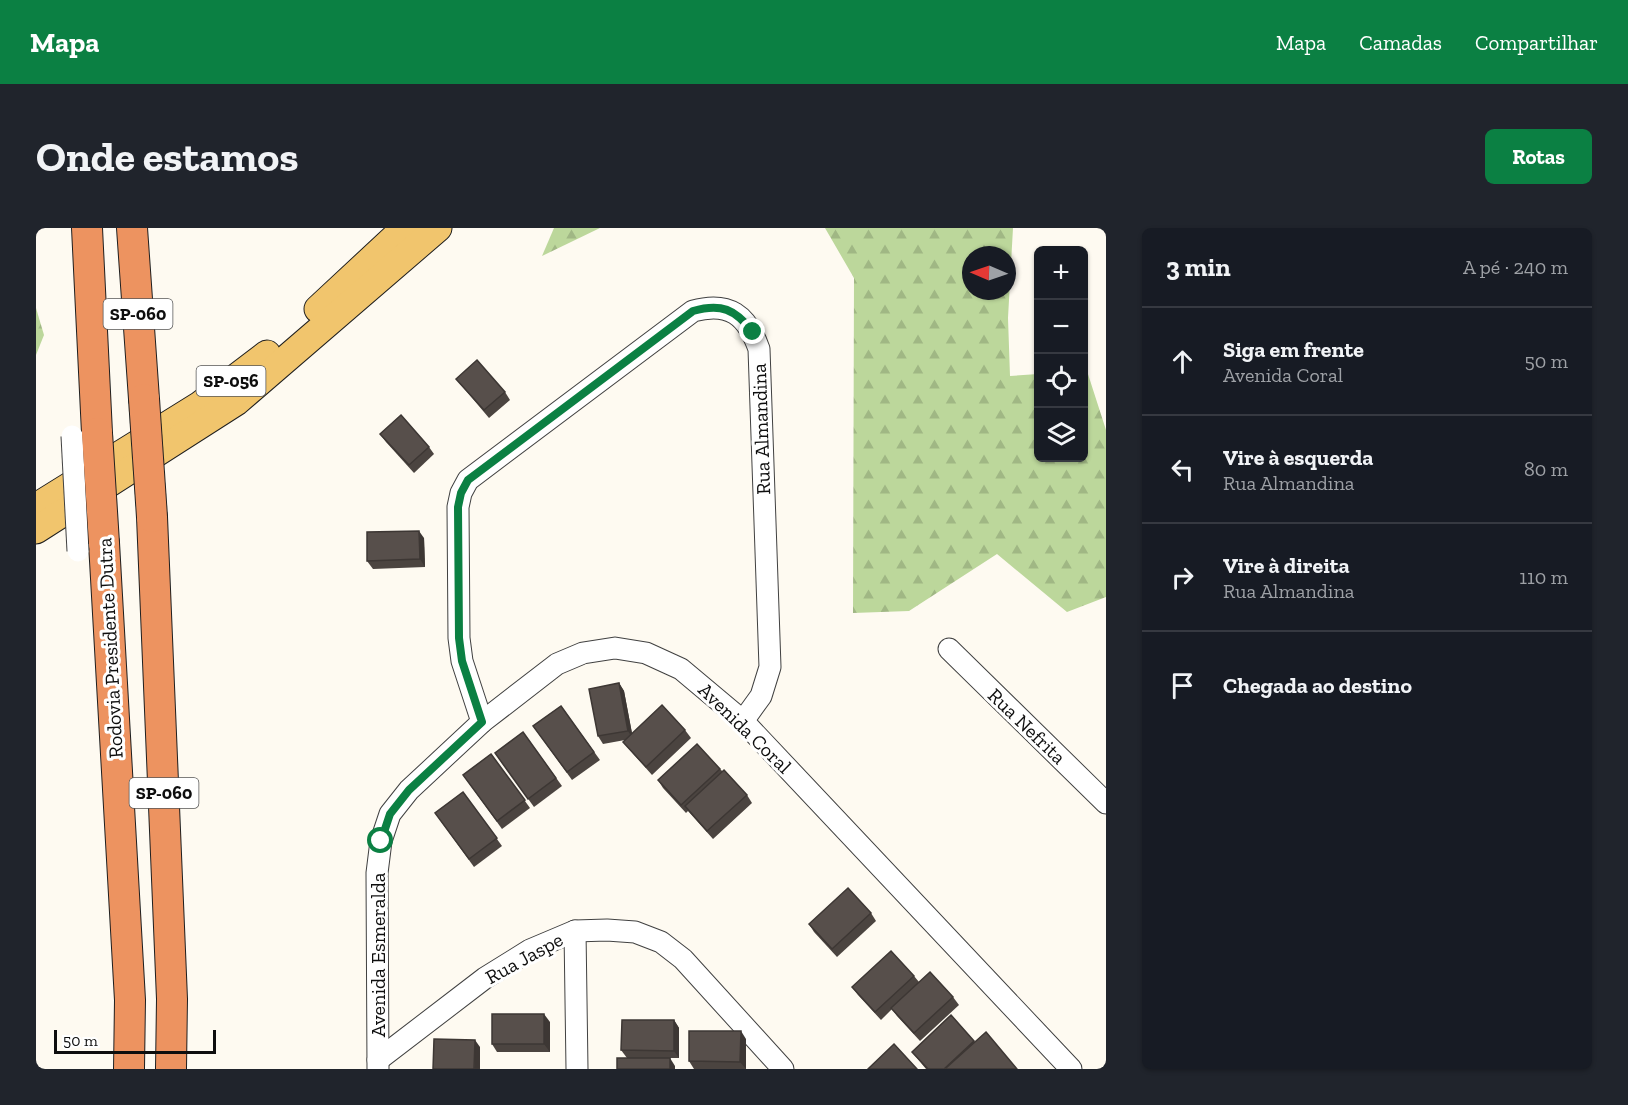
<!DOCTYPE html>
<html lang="pt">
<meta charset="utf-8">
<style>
:root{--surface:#171b24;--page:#20242c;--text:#f1f3f6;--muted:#9ea1a6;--line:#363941;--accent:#0b8043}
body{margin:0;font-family:"Zilla Slab",serif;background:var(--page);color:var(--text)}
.controls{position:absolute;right:18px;top:18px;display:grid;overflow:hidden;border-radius:9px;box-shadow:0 2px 4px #0004}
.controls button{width:54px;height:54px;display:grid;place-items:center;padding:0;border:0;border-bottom:2px solid var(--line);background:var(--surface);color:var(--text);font:30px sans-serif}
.compass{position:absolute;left:926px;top:18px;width:54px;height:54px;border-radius:50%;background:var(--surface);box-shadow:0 2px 4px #0004;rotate:272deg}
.scale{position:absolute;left:18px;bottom:15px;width:162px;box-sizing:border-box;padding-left:6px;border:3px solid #0e0e0e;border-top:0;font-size:16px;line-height:21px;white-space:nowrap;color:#0e0e0e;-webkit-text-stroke:4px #fff;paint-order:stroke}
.stop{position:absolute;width:18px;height:18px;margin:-14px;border:4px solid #0b8043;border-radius:50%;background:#fff}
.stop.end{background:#0b8043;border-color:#fff;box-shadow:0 2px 6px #0008}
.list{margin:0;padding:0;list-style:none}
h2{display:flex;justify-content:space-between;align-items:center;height:78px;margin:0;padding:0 24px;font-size:26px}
h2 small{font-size:20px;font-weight:400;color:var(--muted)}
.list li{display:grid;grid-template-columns:39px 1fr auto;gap:18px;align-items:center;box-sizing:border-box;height:108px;padding:0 24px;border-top:2px solid var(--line)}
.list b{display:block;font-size:22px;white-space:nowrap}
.list p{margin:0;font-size:20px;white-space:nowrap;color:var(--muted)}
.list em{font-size:20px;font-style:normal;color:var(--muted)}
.icon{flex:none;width:33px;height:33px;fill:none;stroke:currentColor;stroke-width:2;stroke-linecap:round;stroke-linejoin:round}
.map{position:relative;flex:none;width:1070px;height:841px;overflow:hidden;border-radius:9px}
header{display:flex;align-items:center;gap:36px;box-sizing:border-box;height:84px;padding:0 30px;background:var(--accent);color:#fff}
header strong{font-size:28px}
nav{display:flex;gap:33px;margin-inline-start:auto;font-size:21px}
.intro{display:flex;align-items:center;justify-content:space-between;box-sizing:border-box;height:144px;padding:0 36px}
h1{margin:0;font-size:42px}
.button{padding:15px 27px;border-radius:9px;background:var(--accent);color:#fff;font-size:21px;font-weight:700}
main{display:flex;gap:36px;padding:0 36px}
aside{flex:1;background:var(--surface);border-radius:9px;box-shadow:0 2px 4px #0004}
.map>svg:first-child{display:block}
.forest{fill:url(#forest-firs);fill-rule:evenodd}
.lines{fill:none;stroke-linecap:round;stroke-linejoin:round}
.minor-casing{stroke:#414141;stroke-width:23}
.major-casing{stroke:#1f1f1f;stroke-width:29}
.highway-casing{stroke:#1f1f1f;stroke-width:32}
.minor{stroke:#fff;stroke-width:21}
.major{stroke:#f1c56d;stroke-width:27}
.highway{stroke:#ed9360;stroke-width:30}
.minor-bridge-casing{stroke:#414141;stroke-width:23;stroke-linecap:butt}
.highway-bridge-casing{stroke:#1f1f1f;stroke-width:32;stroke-linecap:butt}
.minor-bridge{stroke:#fff;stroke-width:21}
.highway-bridge{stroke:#ed9360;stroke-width:30}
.wall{fill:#4b4440}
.shaded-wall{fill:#3d3734}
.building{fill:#574f4b;stroke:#3d3734;stroke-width:1.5}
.route{stroke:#0b8043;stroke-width:8}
.labels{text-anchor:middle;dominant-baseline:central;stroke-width:6;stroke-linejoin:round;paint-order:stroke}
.shield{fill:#fff;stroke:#565656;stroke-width:1.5}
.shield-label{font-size:18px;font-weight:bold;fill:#0e0e0e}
.street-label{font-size:20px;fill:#0e0e0e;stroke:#fff}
</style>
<header>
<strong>Mapa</strong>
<nav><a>Mapa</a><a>Camadas</a><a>Compartilhar</a></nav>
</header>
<div class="intro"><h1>Onde estamos</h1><a class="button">Rotas</a></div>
<main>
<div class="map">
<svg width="1070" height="841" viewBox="0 0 1070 841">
<defs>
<pattern id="forest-firs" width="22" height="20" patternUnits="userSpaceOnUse" patternTransform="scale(1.5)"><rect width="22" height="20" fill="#bcd79b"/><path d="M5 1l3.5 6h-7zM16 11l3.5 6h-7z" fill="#a0b784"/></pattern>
</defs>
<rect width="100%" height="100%" fill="#fefaf1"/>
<g class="forest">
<polygon points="518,0 564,0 506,28"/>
<path d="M789,0H977L972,90L974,148L1002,146V230H1048V143H1051L1070,202V369L1031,384L961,326L873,383L817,385L818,50ZM935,27H971V63H935Z"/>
<polygon points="0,80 8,107 0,127"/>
</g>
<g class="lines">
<defs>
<g id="minor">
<polyline points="913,421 1070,575"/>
<path d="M446,494L426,433L423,410L422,279L425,265L432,252L657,83C693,73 711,87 723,121L734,439L725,468L707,493"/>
<polyline points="539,703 541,841"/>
<polyline points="342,832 449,750 494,722 539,703 571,702 599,704 625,714 647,731 747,841"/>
<polyline points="342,841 341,645 345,613 354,586 373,562 446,494 521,436 547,425 579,420 610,425 645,441 707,493 1035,841"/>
</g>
<g id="major">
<polyline points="282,81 369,0"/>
<polyline points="0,279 164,177 231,126"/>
<polyline points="0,302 200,174 402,0"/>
</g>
<g id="highway">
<polyline points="51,0 61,205"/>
<polyline points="96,0 108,171"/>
<polyline points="116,289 136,771 135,841"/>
<polyline points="68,315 94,772 93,841"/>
</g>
</defs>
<use href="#minor" class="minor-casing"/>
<use href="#major" class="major-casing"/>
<use href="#highway" class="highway-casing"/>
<use href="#minor" class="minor"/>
<use href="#major" class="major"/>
<use href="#highway" class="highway"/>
<defs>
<polyline id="minor-bridge" points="36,208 42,323"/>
<g id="highway-bridge">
<polyline points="108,171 116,289"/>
<polyline points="61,205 68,315"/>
</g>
</defs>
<use href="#minor-bridge" class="minor-bridge-casing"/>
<use href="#highway-bridge" class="highway-bridge-casing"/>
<use href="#minor-bridge" class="minor-bridge"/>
<use href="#highway-bridge" class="highway-bridge"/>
</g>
<g class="wall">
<polygon points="420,151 469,164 474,172 453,190 426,158"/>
<polygon points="344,206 393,219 398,226 378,245 350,214"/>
<polygon points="388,310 389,339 337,341 331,333"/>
<polygon points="583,455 588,463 596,505 649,502 655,510 616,547 593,521 587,514 589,512 567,516 562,508"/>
<polygon points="525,478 564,532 536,552 497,498"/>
<polygon points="487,504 526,558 498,579 459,525"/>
<polygon points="455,526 494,580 466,601 427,547"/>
<polygon points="684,541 711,567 716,575 677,611 652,583 650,585 627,560 622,552"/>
<polygon points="427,564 466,618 438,639 399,585"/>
<polygon points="835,685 840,693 801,729 778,704 773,696"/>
<polygon points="878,748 883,754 917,769 923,777 884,813 861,788 856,781 845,792 822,767 816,759"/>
<polygon points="915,787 939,814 981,841 890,841 876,824"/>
<polygon points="638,792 643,800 643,830 591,830 585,822"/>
<polygon points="514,794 514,824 461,824 456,816"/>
<polygon points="710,811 710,841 658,841 653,833"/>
</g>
<g class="shaded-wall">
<polygon points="383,303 388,310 389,339 384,331"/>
<polygon points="583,455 588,463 597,511 592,503"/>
<polygon points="508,786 514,794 514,824 508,816"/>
<polygon points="638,792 643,800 643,830 638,823"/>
<polygon points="705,803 710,811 710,841 704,834"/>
<polygon points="439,812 444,819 444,841 438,841"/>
<polygon points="634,830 639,838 639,841 634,841"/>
</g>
<g class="building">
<polygon points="441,132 469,164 448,182 420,151"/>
<polygon points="365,187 393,219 373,237 344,206"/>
<polygon points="383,303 384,331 331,333 331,304"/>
<polygon points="583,455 592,503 562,508 553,461"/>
<polygon points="626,477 649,502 610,539 587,514"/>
<polygon points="525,478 558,524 531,544 497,498"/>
<polygon points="487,504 520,550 492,571 459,525"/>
<polygon points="661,516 684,541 645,577 622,552"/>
<polygon points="455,526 489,572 461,593 427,547"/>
<polygon points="688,542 711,567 671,603 649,578"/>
<polygon points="427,564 461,610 433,631 399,585"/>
<polygon points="812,660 835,685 796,721 773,696"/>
<polygon points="855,723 878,748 839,784 816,759"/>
<polygon points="894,744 917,769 878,805 855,780"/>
<rect x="456" y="786" width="52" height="30"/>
<polygon points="915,787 938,813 908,841 892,841 876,824"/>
<polygon points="586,792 638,792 638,823 585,822"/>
<polygon points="653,803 705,803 704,834 653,833"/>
<polygon points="950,804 981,841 911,841 910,840"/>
<polygon points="398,811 439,812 438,841 397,841"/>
<polygon points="858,816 881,841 832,841"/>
<rect x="581" y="830" width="53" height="11"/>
</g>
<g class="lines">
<path class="route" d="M345,613L354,586L373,562L446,494L426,433L423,410L422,279L425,265L432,252L657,83C685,75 699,81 717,104"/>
</g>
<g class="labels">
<g class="shield">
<rect x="67.5" y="71" width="69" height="30" rx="4.5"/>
<rect x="160.5" y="138" width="69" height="30" rx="4.5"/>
<rect x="93.5" y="550" width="69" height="30" rx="4.5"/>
</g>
<g class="shield-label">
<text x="102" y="86">SP-060</text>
<text x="195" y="153">SP-056</text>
<text x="128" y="565">SP-060</text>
</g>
<g class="street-label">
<text transform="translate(725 201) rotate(-92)">Rua Almandina</text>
<text transform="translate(74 420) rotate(-93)">Rodovia Presidente Dutra</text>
<text transform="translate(991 498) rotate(44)">Rua Nefrita</text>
<text transform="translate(709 500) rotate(44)">Avenida Coral</text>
<text transform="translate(342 727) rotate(-90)">Avenida Esmeralda</text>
<text transform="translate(488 730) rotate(-29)">Rua Jaspe</text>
</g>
</g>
</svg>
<div class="controls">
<button>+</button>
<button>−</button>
<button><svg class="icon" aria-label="locate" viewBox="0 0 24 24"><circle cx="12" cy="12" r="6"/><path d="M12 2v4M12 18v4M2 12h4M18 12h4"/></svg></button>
<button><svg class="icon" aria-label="layers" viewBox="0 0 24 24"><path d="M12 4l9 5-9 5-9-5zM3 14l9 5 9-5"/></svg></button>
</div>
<svg class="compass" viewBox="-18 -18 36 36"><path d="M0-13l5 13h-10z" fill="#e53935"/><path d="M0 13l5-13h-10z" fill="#9ea1a6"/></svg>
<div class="scale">50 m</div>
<div class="stop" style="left:345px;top:613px"></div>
<div class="stop end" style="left:717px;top:104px"></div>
</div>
<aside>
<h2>3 min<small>A pé · 240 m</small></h2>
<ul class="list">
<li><svg class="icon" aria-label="ahead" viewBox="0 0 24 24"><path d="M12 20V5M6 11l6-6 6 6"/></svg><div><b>Siga em frente</b><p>Avenida Coral</p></div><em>50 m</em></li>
<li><svg class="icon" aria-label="left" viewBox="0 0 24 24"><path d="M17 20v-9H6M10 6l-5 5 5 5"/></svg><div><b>Vire à esquerda</b><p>Rua Almandina</p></div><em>80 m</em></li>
<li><svg class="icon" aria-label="right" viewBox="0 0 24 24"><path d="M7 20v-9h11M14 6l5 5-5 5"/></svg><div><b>Vire à direita</b><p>Rua Almandina</p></div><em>110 m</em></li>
<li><svg class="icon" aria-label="arrive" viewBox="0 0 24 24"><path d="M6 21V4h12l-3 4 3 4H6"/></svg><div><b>Chegada ao destino</b></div></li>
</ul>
</aside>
</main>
